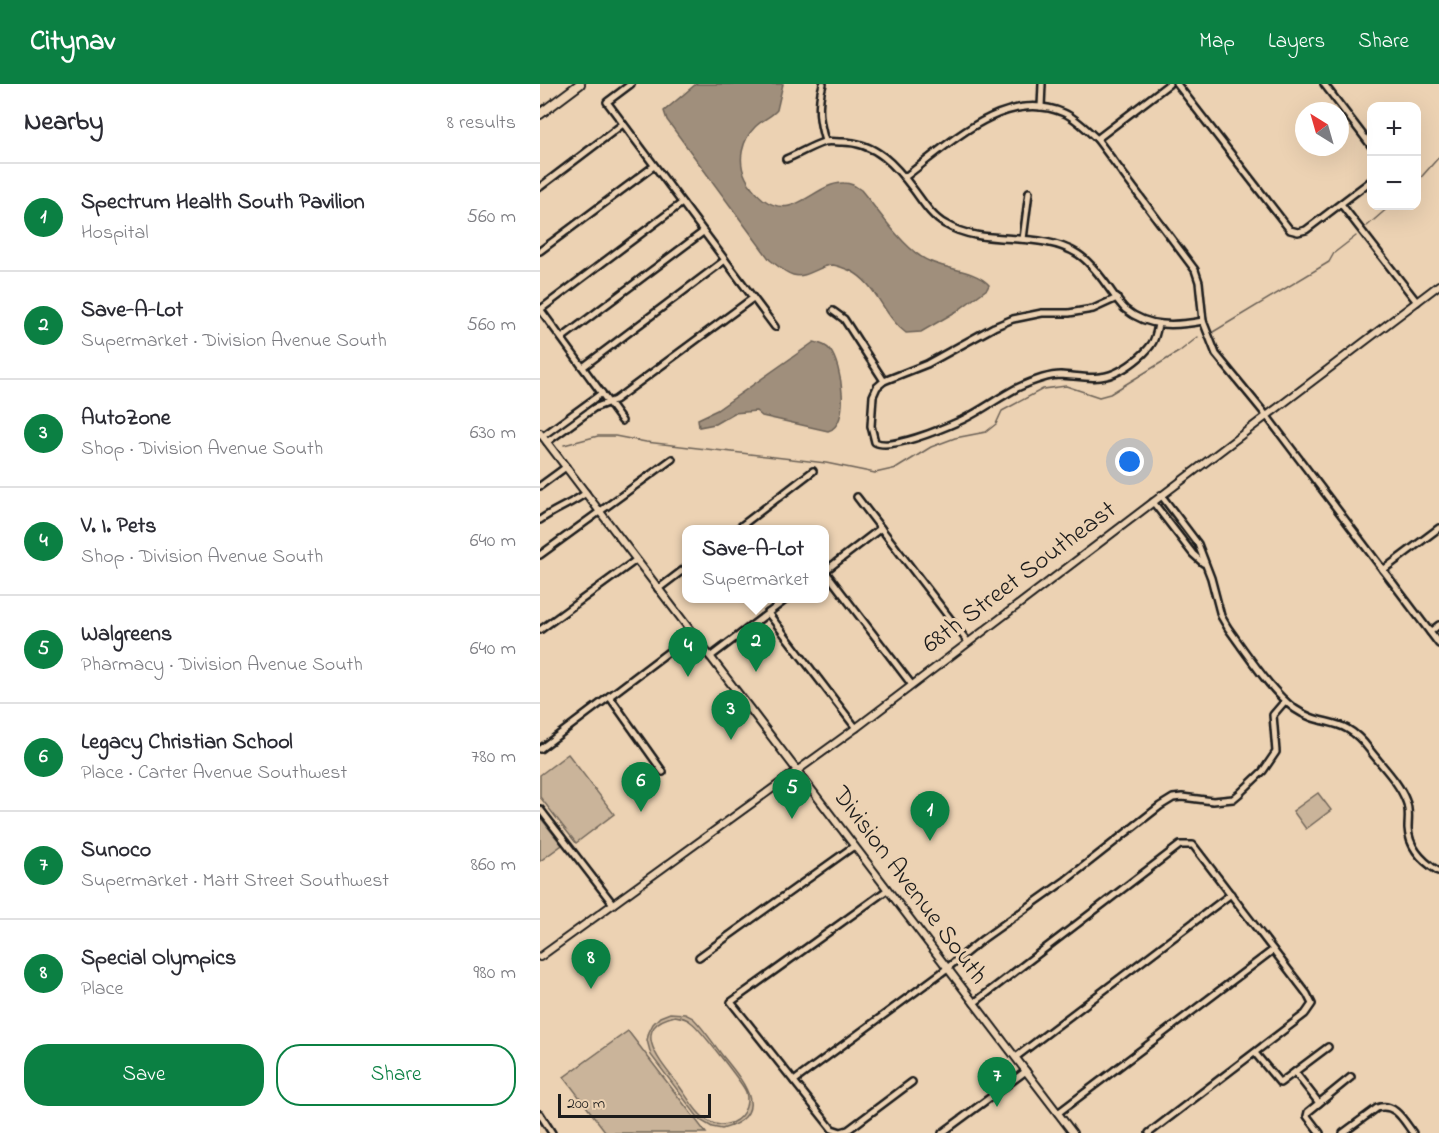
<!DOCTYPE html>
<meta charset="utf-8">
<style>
:root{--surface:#fff;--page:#f2f2f3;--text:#2b2b33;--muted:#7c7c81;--line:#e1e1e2;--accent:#0b8043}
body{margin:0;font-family:"Indie Flower",sans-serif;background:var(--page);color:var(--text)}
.controls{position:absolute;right:18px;top:18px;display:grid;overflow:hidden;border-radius:12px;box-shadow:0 6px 24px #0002}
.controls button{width:54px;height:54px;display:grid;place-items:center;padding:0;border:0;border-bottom:2px solid var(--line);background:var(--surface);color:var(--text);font:30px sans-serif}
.compass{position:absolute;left:755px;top:18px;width:54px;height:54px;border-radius:50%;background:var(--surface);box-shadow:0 6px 24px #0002;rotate:323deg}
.scale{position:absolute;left:18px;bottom:15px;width:153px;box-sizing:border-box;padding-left:6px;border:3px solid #1c1c1c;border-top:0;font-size:16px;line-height:21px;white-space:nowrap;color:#1c1c1c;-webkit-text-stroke:4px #ecd2b3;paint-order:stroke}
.you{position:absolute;left:590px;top:378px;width:21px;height:21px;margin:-15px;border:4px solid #fff;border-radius:50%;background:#1a73e8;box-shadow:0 0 0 9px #1a73e833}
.badge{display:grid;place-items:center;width:39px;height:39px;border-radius:50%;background:var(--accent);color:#fff;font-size:20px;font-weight:700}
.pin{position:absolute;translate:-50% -50px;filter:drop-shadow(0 2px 3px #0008)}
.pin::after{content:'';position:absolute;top:32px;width:21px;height:18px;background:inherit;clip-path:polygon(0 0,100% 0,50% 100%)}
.popup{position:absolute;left:142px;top:441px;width:147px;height:78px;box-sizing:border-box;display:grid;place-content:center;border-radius:12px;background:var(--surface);filter:drop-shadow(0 2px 4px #0005);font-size:20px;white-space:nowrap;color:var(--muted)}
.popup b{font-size:22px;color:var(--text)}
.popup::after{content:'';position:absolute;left:50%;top:100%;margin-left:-12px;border:12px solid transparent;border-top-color:var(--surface)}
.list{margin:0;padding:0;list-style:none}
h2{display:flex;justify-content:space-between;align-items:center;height:78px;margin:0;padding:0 24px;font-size:26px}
h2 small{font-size:20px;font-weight:400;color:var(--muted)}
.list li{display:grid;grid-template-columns:39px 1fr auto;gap:18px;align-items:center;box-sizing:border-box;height:108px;padding:0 24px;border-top:2px solid var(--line)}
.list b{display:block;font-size:22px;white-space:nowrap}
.list p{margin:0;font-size:20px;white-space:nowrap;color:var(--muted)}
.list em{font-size:20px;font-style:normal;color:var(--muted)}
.actions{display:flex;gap:12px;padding:18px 24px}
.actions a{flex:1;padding:14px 0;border:2px solid var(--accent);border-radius:24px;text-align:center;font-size:21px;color:var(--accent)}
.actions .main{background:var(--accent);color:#fff}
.map{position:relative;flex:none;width:899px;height:1049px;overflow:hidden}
header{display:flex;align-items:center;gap:36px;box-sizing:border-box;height:84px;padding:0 30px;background:var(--accent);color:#fff}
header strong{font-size:28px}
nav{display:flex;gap:33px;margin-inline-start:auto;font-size:21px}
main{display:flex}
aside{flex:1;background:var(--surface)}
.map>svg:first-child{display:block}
.green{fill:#cab49a;stroke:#73685b;stroke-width:1.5;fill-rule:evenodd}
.water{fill:#a08f7c;stroke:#6b6156;stroke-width:1.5}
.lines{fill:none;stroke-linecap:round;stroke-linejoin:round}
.stream{stroke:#6b6156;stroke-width:1.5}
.minor-casing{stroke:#1c1c1c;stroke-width:10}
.major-casing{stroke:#1c1c1c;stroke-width:10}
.highway-casing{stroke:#1c1c1c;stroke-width:12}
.minor{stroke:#ecd2b3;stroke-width:5}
.major{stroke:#ecd2b3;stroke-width:6}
.highway{stroke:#ecd2b3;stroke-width:8}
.labels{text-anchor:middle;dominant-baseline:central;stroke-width:6;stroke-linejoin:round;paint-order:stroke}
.street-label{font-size:26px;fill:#1c1c1c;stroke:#ecd2b3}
</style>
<header>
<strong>Citynav</strong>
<nav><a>Map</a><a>Layers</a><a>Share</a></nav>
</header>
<main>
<aside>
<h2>Nearby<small>8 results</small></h2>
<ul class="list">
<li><span class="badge">1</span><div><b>Spectrum Health South Pavilion</b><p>Hospital</p></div><em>560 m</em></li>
<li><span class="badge">2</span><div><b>Save-A-Lot</b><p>Supermarket · Division Avenue South</p></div><em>560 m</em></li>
<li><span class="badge">3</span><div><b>AutoZone</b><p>Shop · Division Avenue South</p></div><em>630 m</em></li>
<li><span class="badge">4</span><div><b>V. I. Pets</b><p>Shop · Division Avenue South</p></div><em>640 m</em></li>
<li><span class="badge">5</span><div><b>Walgreens</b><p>Pharmacy · Division Avenue South</p></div><em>640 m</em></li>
<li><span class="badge">6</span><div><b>Legacy Christian School</b><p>Place · Carter Avenue Southwest</p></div><em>780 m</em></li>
<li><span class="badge">7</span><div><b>Sunoco</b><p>Supermarket · Matt Street Southwest</p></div><em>860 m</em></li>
<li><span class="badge">8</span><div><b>Special Olympics</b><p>Place</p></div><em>980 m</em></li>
</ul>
<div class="actions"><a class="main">Save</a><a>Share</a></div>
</aside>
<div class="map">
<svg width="899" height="1049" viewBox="0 0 899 1049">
<rect width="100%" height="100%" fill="#ecd2b3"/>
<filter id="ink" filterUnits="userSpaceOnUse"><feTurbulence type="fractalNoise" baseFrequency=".0167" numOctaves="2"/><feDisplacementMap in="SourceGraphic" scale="12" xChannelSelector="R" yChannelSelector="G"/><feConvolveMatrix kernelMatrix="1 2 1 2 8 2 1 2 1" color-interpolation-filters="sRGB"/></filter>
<g filter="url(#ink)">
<g class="green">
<polygon points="28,670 74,730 36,759 0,713 0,691"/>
<polygon points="778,709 791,726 766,745 753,727"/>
<polygon points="0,733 22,761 0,777"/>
<path d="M130,929L145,930L153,934C164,945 173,959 182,971C202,996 234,1031 182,1045L172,1043L160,1036L111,971L107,956L109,948L113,940L120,933ZM135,932C141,933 147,934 152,939C160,945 203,1000 206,1008C210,1022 202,1037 187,1040C181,1042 175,1041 170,1038C157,1031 148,1014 140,1003C124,982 86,943 135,932Z"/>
<polygon points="88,947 166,1049 67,1049 65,1047 24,993"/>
</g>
<g class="water">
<path d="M156,0H243L237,26C231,33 222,36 215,43C202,56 197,77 206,94C210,102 216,109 223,115C255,139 275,98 304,99C311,99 315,102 321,106C337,125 360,159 380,172C399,186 434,184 449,201L447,205L417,227L381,248L366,249C344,233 336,199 311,187C306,185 298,182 293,181C279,181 268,195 253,191C245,189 237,181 230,176L127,36L124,27Z"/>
<path d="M274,258C281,260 286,261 290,266C302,281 311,341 288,347L222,332L216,327L194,329L175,340L159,343L158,335L177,326Z"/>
</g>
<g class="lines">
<g class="stream">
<polyline points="876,99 899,73"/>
<polyline points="827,142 850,122"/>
<polyline points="673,248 789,178 794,169 816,152"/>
<polyline points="24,361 58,352 75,352 106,358 286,379 335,389 357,384 391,363 415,354 446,348 456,340 462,327 503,305 526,302 559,313 570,310 640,267 658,253"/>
</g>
<defs>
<g id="minor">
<polyline points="91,0 67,18 235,243"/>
<path d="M283,0C277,21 279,37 285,57"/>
<polyline points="637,0 750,146 758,148 766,146 832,96"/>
<polyline points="784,0 832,63"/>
<polyline points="501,23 502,0"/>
<polyline points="557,55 629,0"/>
<path d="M246,75C259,70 271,62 284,58C289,57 296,58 302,58C336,58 356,82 374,106C383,118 392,133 405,140C445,164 498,145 538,170C549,177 558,189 566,200C572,208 578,218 585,225C608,244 636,242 663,237"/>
<path d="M365,93C408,61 465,3 524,29C536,34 547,46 557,55L655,186L659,198L663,237L676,270L726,331L899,560"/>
<polyline points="0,103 83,40"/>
<polyline points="801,120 877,218"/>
<polyline points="483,155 489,108"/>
<polyline points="0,167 114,82"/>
<path d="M577,214L553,225L529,229H502L473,235L454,243L387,280L344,297L337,303L333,312L331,342L335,358C351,367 404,344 422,336C441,327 458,314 477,304C490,298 506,291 521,291C539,292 558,297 575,289C587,284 603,272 611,261C615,256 617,246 618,240"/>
<polyline points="0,225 82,337"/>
<polyline points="1,225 142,119"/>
<polyline points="293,227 304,235 344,297"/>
<polyline points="22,254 163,148"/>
<polyline points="43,283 185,176"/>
<polyline points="3,352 62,309"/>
<polyline points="7,358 54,324 75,316 213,214"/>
<polyline points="0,402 26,383"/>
<path d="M621,411L658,460L671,494L681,532L688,544C704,566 733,610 755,625C784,645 803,630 829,665C841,681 859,698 866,717C870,726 868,735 868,744C869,764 882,777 898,787"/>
<polyline points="317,413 428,558"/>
<polyline points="613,418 653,470 663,479"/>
<path d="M0,436C15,425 31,420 46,409"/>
<polyline points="341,444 285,487 372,601"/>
<polyline points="196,446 273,387"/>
<polyline points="0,471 132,375"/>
<polyline points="843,486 899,444"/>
<polyline points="118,505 147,483"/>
<polyline points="228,529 316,644"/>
<polyline points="0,546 96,476"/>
<polyline points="890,548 899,541"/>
<polyline points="170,573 248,514"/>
<polyline points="69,612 123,688"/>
<polyline points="0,665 152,550"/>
<polyline points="0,725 73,820"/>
<polyline points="347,806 191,918 292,1045 301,1048 308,1046 372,998"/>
<polyline points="159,873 314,762"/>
<polyline points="434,919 640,761 653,761 767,910 772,920 765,930 609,1049"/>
<polyline points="715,969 740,999 788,963"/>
<polyline points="476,973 691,810"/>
<polyline points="755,988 779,1019"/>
<polyline points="254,997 401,889 443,855 526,796 620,722 633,714 642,713 673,717 693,715 699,710 723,687 736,668 733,631 745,617"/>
<polyline points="518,1029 733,866"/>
<polyline points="0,1030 12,1049"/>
<polyline points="402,1049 486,987"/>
<polyline points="780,1049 767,1032 768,1028 811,993"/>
<path d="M803,1049L837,1024C855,1018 864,1037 873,1049"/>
</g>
<g id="major">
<polyline points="0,349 533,1049"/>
<polyline points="0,873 316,644 899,201"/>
</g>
<polyline id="highway" points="0,30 40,0"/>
</defs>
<use href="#minor" class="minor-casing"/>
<use href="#major" class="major-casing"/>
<use href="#highway" class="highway-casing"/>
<use href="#minor" class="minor"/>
<use href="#major" class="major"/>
<use href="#highway" class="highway"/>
</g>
</g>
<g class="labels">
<g class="street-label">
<text transform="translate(480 494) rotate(-37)">68th Street Southeast</text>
<text transform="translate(369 802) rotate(53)">Division Avenue South</text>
</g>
</g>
</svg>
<div class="controls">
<button>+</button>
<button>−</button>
</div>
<svg class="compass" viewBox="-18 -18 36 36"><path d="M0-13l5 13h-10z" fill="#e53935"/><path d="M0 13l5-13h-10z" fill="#7c7c81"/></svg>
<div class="scale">200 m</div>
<div class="you"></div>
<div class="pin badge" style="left:390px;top:757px">1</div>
<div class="pin badge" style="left:216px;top:588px">2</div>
<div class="popup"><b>Save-A-Lot</b>Supermarket</div>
<div class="pin badge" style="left:191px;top:656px">3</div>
<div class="pin badge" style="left:148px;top:593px">4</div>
<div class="pin badge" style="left:252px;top:735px">5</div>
<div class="pin badge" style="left:101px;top:728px">6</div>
<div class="pin badge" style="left:457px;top:1023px">7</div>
<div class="pin badge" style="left:51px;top:905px">8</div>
</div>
</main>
